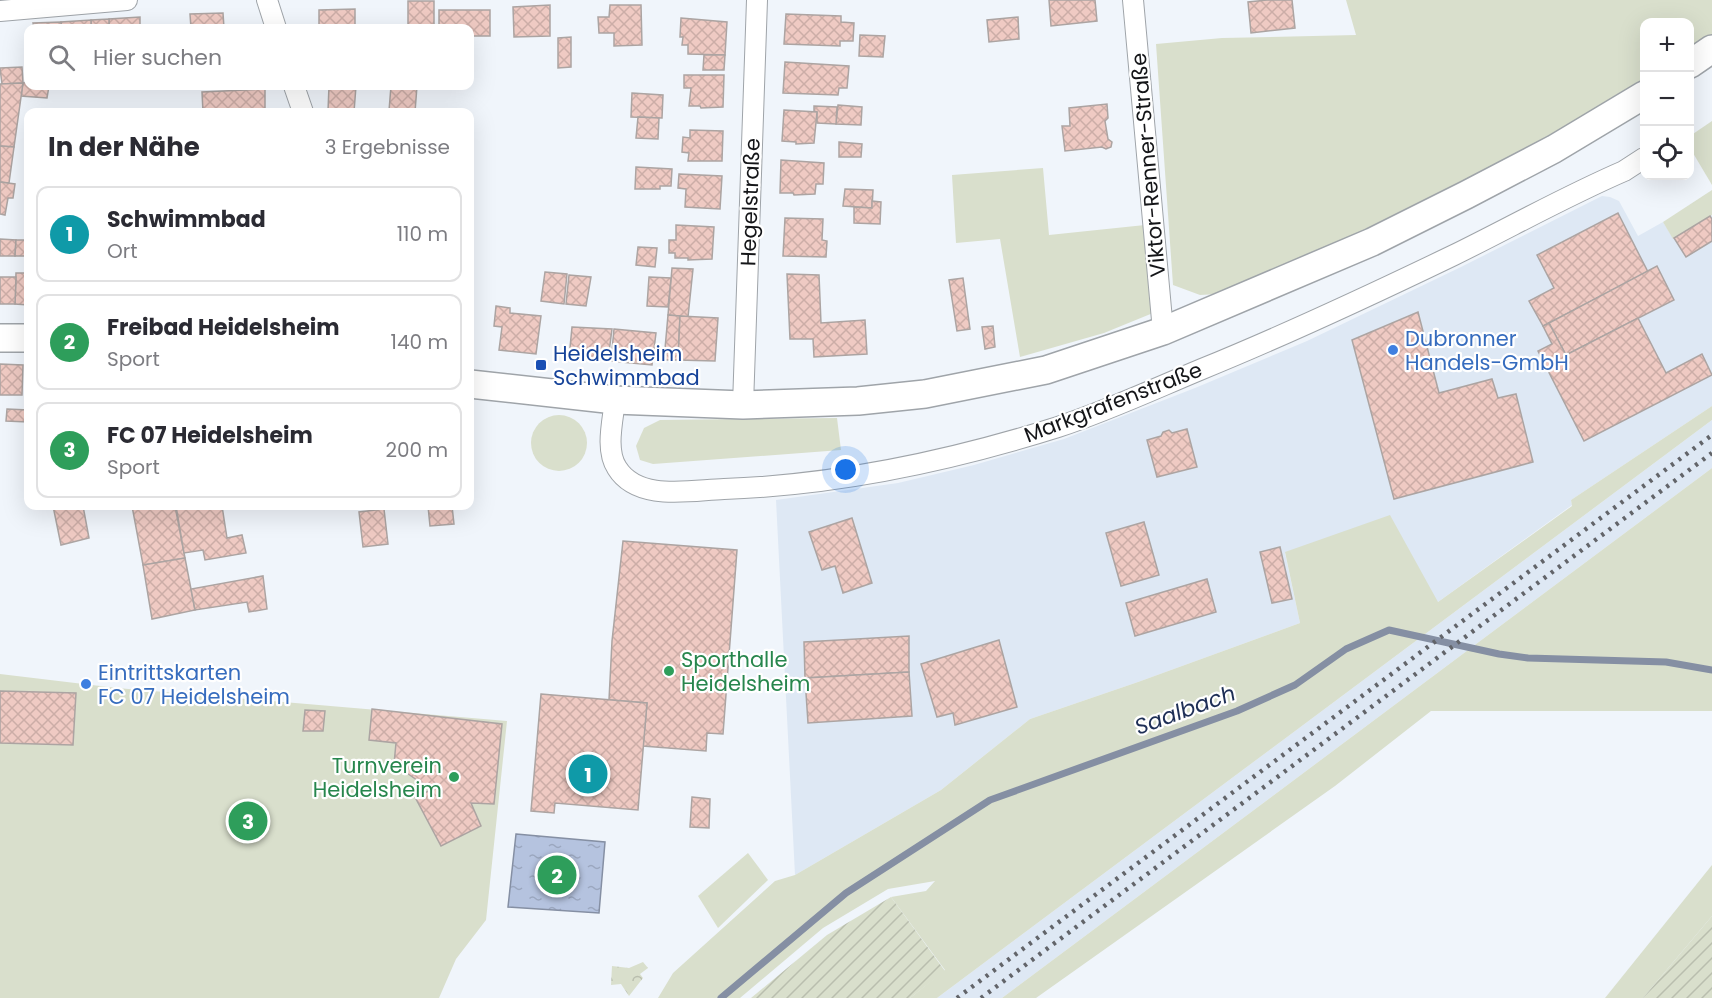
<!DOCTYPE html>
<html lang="de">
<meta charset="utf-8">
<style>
:root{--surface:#fff;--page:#f2f2f3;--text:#2b2b33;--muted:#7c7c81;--line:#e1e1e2;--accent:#2b757c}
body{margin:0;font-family:Poppins,sans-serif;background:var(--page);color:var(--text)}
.controls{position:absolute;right:18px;top:18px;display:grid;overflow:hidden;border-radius:12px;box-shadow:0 6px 24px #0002}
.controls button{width:54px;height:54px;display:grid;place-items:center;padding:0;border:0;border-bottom:2px solid var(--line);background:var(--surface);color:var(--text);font:30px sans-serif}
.you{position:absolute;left:846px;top:470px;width:21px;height:21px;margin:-15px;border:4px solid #fff;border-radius:50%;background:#1a73e8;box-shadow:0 0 0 9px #1a73e833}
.badge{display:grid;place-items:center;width:39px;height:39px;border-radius:50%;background:var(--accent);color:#fff;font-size:20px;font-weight:700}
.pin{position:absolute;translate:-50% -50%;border:3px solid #fff;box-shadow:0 2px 6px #0006}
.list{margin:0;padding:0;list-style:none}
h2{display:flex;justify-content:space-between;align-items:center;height:78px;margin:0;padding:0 24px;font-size:26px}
h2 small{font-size:20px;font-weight:400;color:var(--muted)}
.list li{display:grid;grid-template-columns:39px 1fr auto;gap:18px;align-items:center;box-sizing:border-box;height:96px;margin:0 12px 12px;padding:0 12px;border:2px solid var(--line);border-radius:12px}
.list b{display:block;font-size:22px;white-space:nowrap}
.list p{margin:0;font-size:20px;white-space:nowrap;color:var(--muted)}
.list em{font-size:20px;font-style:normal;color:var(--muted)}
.icon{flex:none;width:33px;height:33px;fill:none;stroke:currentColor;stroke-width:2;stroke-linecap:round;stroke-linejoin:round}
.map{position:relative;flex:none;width:1712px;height:998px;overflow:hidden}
.search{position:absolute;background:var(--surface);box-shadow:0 6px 24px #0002;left:24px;top:24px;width:450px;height:66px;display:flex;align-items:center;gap:15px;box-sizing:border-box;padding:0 21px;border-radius:12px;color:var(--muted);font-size:22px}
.panel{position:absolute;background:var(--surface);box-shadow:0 6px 24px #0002;left:24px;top:108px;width:450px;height:402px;border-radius:12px}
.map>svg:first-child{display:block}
.built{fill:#dee8f4}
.grass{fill:#d9dfcc}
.forest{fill:url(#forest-crowns)}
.garden{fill:url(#garden-furrows)}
.water{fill:url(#water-ripples);stroke:#858fa3;stroke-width:1.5}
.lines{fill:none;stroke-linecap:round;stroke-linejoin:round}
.stream{stroke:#858fa3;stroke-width:7}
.building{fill:url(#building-cross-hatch);stroke:#aca4a2;stroke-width:1.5}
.street-casing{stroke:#9fa4a9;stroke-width:22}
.secondary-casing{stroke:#9fa4a9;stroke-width:30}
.street{stroke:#fff;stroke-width:20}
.secondary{stroke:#fff;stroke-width:27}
.rail{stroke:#626469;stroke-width:4.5;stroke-dasharray:3 6;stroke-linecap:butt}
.shop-dot{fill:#3f7fe0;stroke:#fff;stroke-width:2}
.transit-dot{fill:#1a4fb4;stroke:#fff;stroke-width:2}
.leisure-dot{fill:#2e9e5b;stroke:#fff;stroke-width:2}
.labels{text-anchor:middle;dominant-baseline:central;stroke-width:4.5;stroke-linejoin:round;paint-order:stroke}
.street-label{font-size:21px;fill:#141518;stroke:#fff}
.shop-label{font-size:21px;fill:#366cbe;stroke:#fff;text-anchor:start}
.transit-label{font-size:21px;fill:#164399;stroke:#fff;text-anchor:start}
.leisure-label{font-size:21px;fill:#27864d;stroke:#fff;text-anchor:start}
.water-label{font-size:22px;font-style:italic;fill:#1e2f56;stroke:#fff}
</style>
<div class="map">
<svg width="1712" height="998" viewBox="0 0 1712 998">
<defs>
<pattern id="forest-crowns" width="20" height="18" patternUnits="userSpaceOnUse" patternTransform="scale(1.5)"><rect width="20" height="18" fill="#d9dfcc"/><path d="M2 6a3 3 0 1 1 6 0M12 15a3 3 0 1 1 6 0" fill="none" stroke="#b9beae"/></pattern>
<pattern id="garden-furrows" width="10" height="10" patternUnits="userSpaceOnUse" patternTransform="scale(1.5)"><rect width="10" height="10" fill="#d9dfcc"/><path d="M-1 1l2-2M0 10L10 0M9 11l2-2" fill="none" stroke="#b9beae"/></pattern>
<pattern id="water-ripples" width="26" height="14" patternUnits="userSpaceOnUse" patternTransform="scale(1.5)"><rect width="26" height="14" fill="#b5c3df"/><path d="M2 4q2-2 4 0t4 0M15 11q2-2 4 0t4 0" fill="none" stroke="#9ba7bf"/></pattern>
<pattern id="building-cross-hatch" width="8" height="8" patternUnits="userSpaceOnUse" patternTransform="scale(1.5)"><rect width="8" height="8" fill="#efcac3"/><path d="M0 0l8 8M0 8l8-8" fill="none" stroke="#ccada7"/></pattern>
</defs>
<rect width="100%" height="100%" fill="#f0f5fb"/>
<g class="built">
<polygon points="1602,196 1610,197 1619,201 1638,236 1663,222 1673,238 1712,215 1712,406 1571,500 1572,505 1438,602 1285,553 1300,623 1138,682 1030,719 941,790 795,875 776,500 898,483 974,465 1064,439 1195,388 1307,341 1461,267"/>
<polygon points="1712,420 1712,468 1002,998 937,998"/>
</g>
<g class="grass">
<polygon points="1346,0 1712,0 1712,36 1690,51 1690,22 1644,22 1644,81 1562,132 1375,227 1218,294 1200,295 1173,285 1156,44 1222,38 1356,35"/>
<polygon points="1712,121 1712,185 1690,148 1690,136"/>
<polygon points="1043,168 1049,235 1145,225 1153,313 1104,333 1020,357 1000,239 956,243 952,175"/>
<polygon points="1712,190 1712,215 1673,239 1663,222"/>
<polygon points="1712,406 1712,420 937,998 910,998 945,970 891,897 926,891 935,881 888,889 823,928 740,998 658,998 673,973 775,881 795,875 941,790 1030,719 1138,682 1300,623 1285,552 1390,515 1438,602 1572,506 1571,500"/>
<circle cx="559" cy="443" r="28"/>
<polygon points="837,418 841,450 653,464 640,460 636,446 644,428 660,420"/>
<polygon points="1712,468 1712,711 1431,711 1335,786 1036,998 1002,998"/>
<polygon points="0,674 117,688 507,721 486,920 456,959 439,998 0,998"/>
<polygon points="748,853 768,880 718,928 698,896"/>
<polygon points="1712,865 1712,916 1643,998 1605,998"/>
</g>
<polygon class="forest" points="643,962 648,968 640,974 643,978 629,996 621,984 611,985 612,966 629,968"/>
<g class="garden">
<polygon points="891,897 945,971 910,998 751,998 827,935"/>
<polygon points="1712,916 1712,998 1643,998"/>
</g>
<polygon class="water" points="516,834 605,842 599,913 508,907"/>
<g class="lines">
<polyline class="stream" points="721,998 846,893 990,800 1237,711 1295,685 1346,649 1389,630 1499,654 1528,658 1666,662 1712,670"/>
</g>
<g class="building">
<polygon points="1049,0 1095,0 1097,21 1051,26"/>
<polygon points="1267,0 1292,0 1295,28 1251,33 1248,2"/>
<rect x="408" y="1" width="26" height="27"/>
<polygon points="550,5 550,36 514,37 513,7"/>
<polygon points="610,5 641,5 642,45 614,46 614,33 599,33 598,17 609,17"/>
<polygon points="355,9 355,28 319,28 319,10"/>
<polygon points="439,10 490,10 490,36 470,36 470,28 439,28"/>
<polygon points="223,13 224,28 191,28 190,14"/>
<polygon points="786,14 841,16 841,22 854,23 853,41 840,41 840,46 784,44"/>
<polygon points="140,17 140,28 109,28 109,19"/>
<polygon points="1018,17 1019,39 989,42 987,20"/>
<polygon points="681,18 727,22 725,55 688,54 688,45 682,45 683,37 680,37"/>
<polygon points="109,19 109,28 91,28 91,20"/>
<polygon points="91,20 91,28 62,28 61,22"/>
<polygon points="61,22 62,28 34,28 33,23"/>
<polygon points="860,35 885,36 883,57 859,56"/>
<polygon points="571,37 571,67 558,68 558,38"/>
<polygon points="704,55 725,55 724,70 703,70"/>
<polygon points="785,62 849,66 847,88 839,88 838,95 783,93"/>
<polygon points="22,67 23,83 2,84 0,68"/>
<polygon points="684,75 724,75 723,107 701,108 700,106 689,106 691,88 684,88"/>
<polygon points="28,82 28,86 49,86 47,98 21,96 23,83"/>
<polygon points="23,83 14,147 0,146 0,84"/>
<polygon points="329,86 356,86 354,112 328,111"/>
<polygon points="391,86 417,86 415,112 389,111"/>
<polygon points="265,89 265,112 203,112 202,92"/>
<polygon points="632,93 663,95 662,118 631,117"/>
<polygon points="1107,104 1108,118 1105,121 1108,139 1112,142 1111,147 1106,149 1102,147 1065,151 1062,126 1070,126 1069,108"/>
<polygon points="838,105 862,107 861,125 836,124"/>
<polygon points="814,106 837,107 836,124 817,123 817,112 814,111"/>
<polygon points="784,110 817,112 814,143 796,144 796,142 782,141"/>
<polygon points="638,117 659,118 658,139 636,138"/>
<polygon points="690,130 723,131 722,161 688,161 689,153 682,152 683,137 690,138"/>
<polygon points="839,142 862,144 861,157 839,157"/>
<polygon points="0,146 14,147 9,183 0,182"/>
<polygon points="781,160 824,163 823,184 816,184 815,194 794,195 793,193 780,193"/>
<polygon points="636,167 672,169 671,186 660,186 660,189 635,189"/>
<polygon points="679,174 722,176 720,209 685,207 686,189 678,188"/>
<polygon points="0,182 15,184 13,198 8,198 5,215 0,214"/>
<polygon points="845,189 873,190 872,208 843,206"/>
<polygon points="872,201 881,202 880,224 854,223 854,207 872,208"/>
<polygon points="1618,213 1648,272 1543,326 1529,301 1554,288 1537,255"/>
<polygon points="1710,216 1712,219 1712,241 1686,257 1674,238"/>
<polygon points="785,218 823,219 822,240 827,241 826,257 783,256"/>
<polygon points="676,225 714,227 712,259 688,260 688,258 675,258 675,253 669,253 669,240 676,240"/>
<polygon points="0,239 16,240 15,256 0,256"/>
<polygon points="16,240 28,240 28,256 15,256"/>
<polygon points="638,247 657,248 655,267 636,265"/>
<polygon points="1657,266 1674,300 1566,355 1549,323"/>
<polygon points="672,268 693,269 688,317 668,315"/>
<polygon points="545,272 567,274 564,304 541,301"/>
<polygon points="16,273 27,273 28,305 15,304"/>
<polygon points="787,274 819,275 821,323 865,320 867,354 814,357 813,339 790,339"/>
<polygon points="569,275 591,277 586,306 566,304"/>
<polygon points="0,277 16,277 15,304 0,304"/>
<polygon points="649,277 671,278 668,307 647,306"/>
<polygon points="963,278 970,329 957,331 949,280"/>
<polygon points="496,306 510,308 510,313 541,316 536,354 499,350 502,327 494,326"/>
<polygon points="1418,312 1439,393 1492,379 1498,398 1516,394 1533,462 1394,499 1352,340"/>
<polygon points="668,315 680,316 678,360 664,360"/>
<polygon points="680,316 718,318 715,361 678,360"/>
<polygon points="1638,318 1666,373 1702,354 1712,375 1584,441 1538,351 1552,344 1543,326 1549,323 1566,355"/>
<polygon points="993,326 995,347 985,349 982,327"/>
<polygon points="572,327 612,329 608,360 569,358"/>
<polygon points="614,329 656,333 652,365 611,361"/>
<polygon points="0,364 23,365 22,395 0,395"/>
<polygon points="7,409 28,410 28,422 6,421"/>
<polygon points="1187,429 1197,467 1157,477 1147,440 1161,436 1163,432 1169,430 1172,433"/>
<polygon points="53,506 83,506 89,538 61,545"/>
<polygon points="132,506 175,506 185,558 143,565"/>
<polygon points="176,506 222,506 227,538 242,535 246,553 205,560 203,550 184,553"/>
<polygon points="428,506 452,506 454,524 430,526"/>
<polygon points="384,509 388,544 363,547 359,512"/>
<polygon points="852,518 872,583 843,593 835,566 822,570 809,532"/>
<polygon points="1144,522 1159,575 1121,586 1106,533"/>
<polygon points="623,541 737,550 723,734 707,733 706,751 643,746 647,703 609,700 612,641"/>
<polygon points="1280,547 1292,599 1272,603 1260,552"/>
<polygon points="185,558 195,610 152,619 143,565"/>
<polygon points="263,576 267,609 249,612 247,602 195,610 191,589"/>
<polygon points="1207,579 1216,612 1135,636 1126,603"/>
<polygon points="909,636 909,672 805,678 804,642"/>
<polygon points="999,640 1017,707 955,725 953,713 937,717 921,664"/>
<polygon points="909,672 912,716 808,723 805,678"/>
<polygon points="0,691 76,693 73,745 0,743"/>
<polygon points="541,694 647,703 638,810 555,803 554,813 531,811"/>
<polygon points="372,709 502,724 494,804 471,803 481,826 441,846 415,797 431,790 394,764 396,743 369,740"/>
<polygon points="305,710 325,711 323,731 303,731"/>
<polygon points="692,797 710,799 709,828 690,827"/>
</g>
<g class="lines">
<defs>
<g id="street">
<polyline points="267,0 276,28"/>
<polyline points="1133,0 1163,331"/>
<polyline points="0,11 127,0"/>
<polyline points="294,86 303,112"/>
<path d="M615,400C613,420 605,450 617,468C638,502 691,490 724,489C837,485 950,461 1058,427C1107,411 1154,389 1202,369C1288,334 1371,295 1454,255C1511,227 1566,196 1624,171L1644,158"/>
<polyline points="743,405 757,0"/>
</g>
<g id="secondary">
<polyline points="1690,64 1712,49"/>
<polyline points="0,338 28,338"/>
<polyline points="470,384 615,400 743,405 858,401 925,394 1046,370 1163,331 1372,242 1466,195 1554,149 1644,95"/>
</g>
</defs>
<use href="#street" class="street-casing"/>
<use href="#secondary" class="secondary-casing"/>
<use href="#street" class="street"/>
<use href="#secondary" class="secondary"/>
<g class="rail">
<polyline points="957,998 1712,435"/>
<polyline points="981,998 1712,453"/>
</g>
</g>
<g class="shop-dot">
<circle cx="1393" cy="350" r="6"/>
<circle cx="86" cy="684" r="6"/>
</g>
<rect class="transit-dot" x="535" y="359" width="12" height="12" rx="3"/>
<g class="leisure-dot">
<circle cx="669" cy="671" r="6"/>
<circle cx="454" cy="777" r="6"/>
</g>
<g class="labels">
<g class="street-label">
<text transform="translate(1148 165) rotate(-95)">Viktor-Renner-Straße</text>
<text transform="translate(750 202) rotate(-88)">Hegelstraße</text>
<text transform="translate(1113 402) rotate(-21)">Markgrafenstraße</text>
</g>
<g class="shop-label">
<text x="1405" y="338">Dubronner<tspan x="1405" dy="24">Handels-GmbH</tspan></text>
<text x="98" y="672">Eintrittskarten<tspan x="98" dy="24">FC 07 Heidelsheim</tspan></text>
</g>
<g class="transit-label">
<text x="553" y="353">Heidelsheim<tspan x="553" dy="24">Schwimmbad</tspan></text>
</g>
<g class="leisure-label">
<text x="681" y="659">Sporthalle<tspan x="681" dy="24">Heidelsheim</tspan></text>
<text x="442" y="765" text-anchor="end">Turnverein<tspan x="442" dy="24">Heidelsheim</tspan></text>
</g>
<g class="water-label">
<text transform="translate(1185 710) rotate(-20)">Saalbach</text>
</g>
</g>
</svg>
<div class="controls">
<button>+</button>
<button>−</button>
<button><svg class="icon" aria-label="locate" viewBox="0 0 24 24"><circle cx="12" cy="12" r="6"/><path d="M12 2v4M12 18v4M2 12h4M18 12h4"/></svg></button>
</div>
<div class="you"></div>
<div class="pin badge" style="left:588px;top:774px;background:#0f9aa8">1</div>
<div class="pin badge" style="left:557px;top:875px;background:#2e9e5b">2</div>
<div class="pin badge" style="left:248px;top:821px;background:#2e9e5b">3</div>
<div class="search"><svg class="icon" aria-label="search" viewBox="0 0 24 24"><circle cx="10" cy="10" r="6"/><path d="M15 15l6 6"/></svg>Hier suchen</div>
<section class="panel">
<h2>In der Nähe<small>3 Ergebnisse</small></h2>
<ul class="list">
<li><span class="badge" style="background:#0f9aa8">1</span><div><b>Schwimmbad</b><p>Ort</p></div><em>110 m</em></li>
<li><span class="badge" style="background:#2e9e5b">2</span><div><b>Freibad Heidelsheim</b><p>Sport</p></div><em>140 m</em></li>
<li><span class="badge" style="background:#2e9e5b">3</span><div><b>FC 07 Heidelsheim</b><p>Sport</p></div><em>200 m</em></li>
</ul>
</section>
</div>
